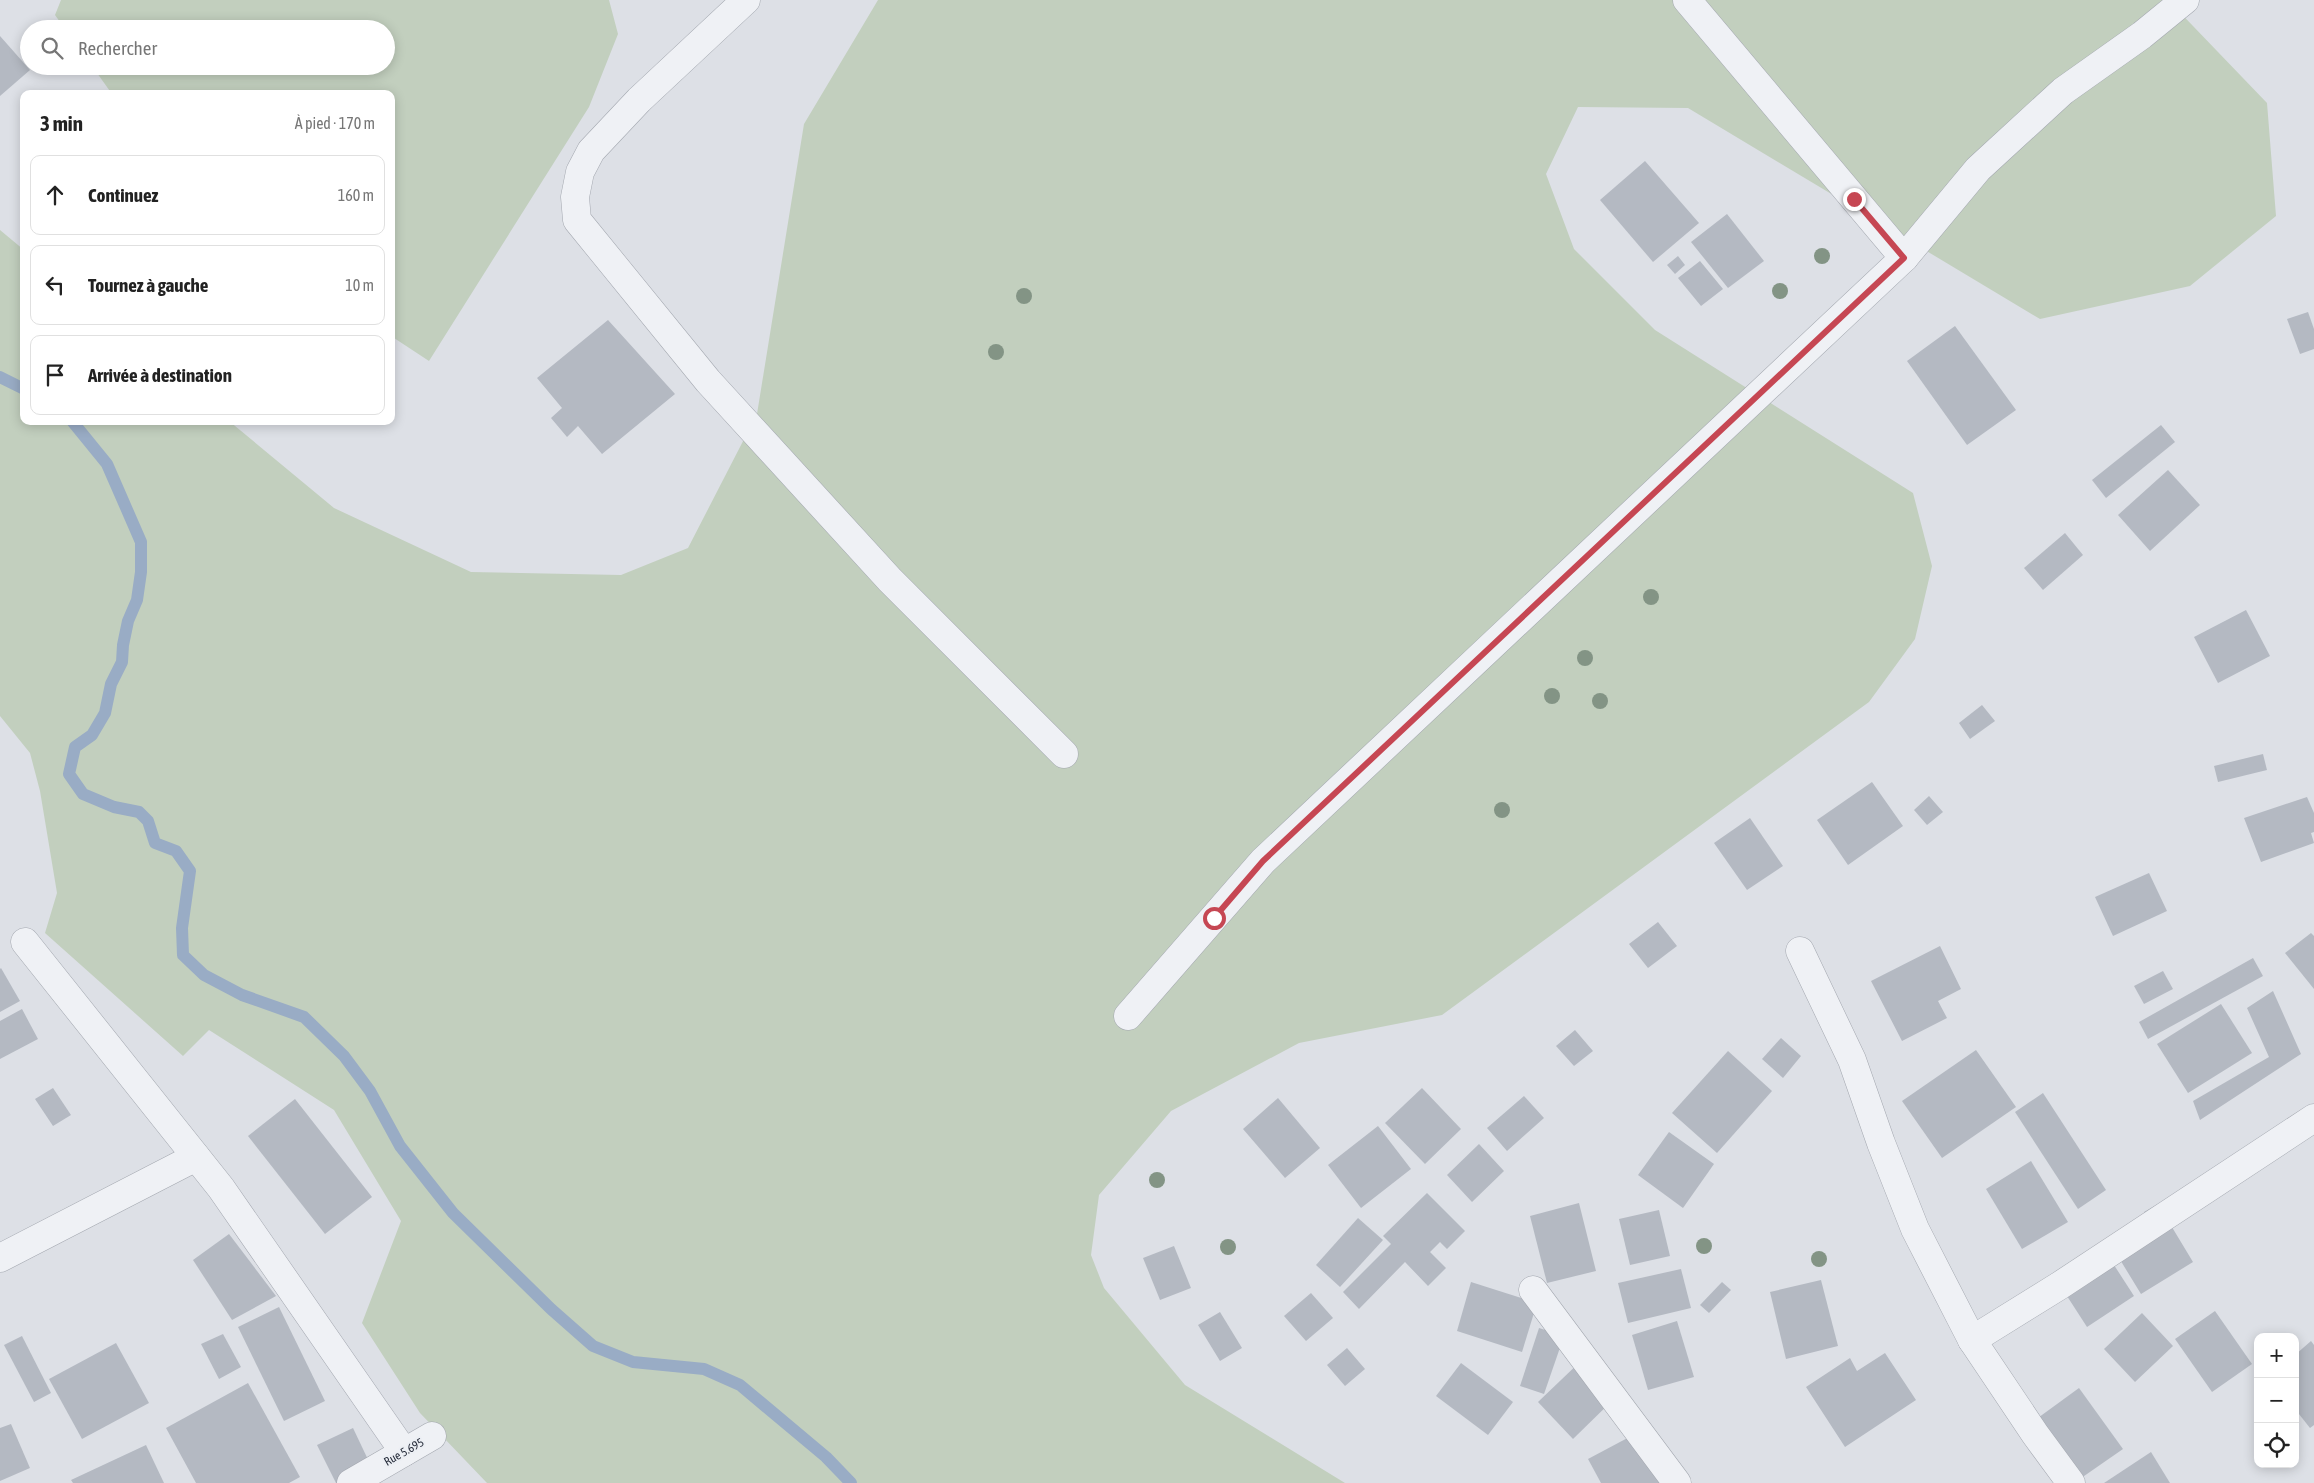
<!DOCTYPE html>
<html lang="fr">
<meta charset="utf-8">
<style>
:root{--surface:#fff;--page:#f6f6f6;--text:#222;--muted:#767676;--line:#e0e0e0}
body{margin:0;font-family:"Asap Condensed",sans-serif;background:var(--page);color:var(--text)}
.controls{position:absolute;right:15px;bottom:15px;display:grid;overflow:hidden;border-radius:10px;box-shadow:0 2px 12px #0003}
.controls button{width:45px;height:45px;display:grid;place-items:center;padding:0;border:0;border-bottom:1px solid var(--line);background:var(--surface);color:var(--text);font:25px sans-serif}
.stop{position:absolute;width:15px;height:15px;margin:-11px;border:4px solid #c64753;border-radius:50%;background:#fff}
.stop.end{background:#c64753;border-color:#fff;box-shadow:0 1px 5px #0008}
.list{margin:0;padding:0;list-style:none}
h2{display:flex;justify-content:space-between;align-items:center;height:65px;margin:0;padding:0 20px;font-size:21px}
h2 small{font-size:16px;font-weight:400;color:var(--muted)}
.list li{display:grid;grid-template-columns:32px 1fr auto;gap:15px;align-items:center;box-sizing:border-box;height:80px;margin:0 10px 10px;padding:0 10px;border:1px solid var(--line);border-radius:10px}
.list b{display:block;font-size:19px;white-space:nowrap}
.list em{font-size:16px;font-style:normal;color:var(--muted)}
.icon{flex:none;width:28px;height:28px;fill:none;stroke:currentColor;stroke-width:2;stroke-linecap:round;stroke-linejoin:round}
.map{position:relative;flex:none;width:2314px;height:1483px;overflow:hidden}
.search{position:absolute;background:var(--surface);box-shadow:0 2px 12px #0003;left:20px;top:20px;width:375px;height:55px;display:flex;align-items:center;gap:12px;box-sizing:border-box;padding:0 18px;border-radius:28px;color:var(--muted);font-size:19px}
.panel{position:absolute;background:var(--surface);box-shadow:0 2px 12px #0003;left:20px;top:90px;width:375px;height:335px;border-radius:10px}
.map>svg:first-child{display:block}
.green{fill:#c2cfbe}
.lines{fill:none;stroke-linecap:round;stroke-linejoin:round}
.stream{stroke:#99acc5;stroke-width:12}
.building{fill:#b4b9c2}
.street-casing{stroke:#a3a7af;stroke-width:29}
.street{stroke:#eff1f5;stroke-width:28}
.tree{fill:#839485}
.route{stroke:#c64753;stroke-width:6}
.labels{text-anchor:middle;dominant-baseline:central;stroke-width:4;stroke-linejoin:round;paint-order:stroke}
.street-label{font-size:12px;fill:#272d3b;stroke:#eceff4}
</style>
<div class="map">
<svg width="2314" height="1483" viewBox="0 0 2314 1483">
<rect width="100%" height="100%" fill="#dde0e6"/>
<g class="green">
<polygon points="61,0 609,0 618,34 589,107 429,361 391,336 391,94 112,94 92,66 386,66 386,29 65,29 55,15"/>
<polygon points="878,0 2168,0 2267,103 2276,216 2190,286 2040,319 1688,108 1578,107 1546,174 1574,249 1655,330 1913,493 1932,566 1915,639 1869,702 1442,1015 1299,1043 1171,1111 1099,1195 1091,1255 1104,1288 1185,1385 1345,1483 487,1483 420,1413 362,1323 401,1221 334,1110 209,1030 183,1056 45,933 57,893 40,791 30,753 0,716 0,230 24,250 24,421 229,421 334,508 471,572 621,575 688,548 757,414 804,124"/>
</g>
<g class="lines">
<g class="stream">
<polyline points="0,377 24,389"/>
<polyline points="72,421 107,464 141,542 141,572 137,600 128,621 123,645 122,662 111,684 105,713 92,735 75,747 69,774 83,794 114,807 139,812 148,821 155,843 176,851 190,871 182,928 183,955 204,975 242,995 304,1017 344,1056 370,1091 400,1146 453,1213 551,1309 593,1346 633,1362 704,1369 740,1385 826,1457 851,1483"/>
</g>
</g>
<g class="building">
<polygon points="0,36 30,70 0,96"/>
<polygon points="1645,161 1699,223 1653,262 1600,200"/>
<polygon points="1727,214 1764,261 1728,288 1691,242"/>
<polygon points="1678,256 1685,265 1675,274 1667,265"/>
<polygon points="1700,261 1723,289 1701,306 1678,278"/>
<polygon points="2308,312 2314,329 2314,349 2300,354 2287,319"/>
<polygon points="608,320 675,394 602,454 578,426 567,437 551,418 562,408 537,378"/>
<polygon points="1955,326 2016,410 1967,445 1907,361"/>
<polygon points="2161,425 2175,442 2106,498 2092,480"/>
<polygon points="2168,470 2200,505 2150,551 2118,515"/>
<polygon points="2065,533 2083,555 2043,590 2024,568"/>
<polygon points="2246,610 2270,656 2218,683 2194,637"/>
<polygon points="1982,705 1995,721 1970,739 1959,723"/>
<polygon points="2263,754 2267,770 2218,782 2214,766"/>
<polygon points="1872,782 1903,826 1848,865 1817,820"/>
<polygon points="1929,796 1943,812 1927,825 1914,810"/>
<polygon points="2307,797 2314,813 2314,832 2311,833 2314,843 2261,862 2244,818"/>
<polygon points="1750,818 1783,866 1747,890 1714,843"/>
<polygon points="2149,873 2167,911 2113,936 2095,897"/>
<polygon points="1658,922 1677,946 1648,968 1629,944"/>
<polygon points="2311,933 2314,936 2314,989 2285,953"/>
<polygon points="1940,946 1961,989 1938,1001 1947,1018 1902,1041 1871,981"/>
<polygon points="2253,958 2263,976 2148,1039 2139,1022"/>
<polygon points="1,968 20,1001 0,1012 0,969"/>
<polygon points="2163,971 2173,989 2144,1004 2134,986"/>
<polygon points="2273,991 2301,1054 2200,1120 2193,1101 2269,1057 2247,1008"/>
<polygon points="2221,1004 2252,1053 2188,1093 2157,1044"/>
<polygon points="22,1009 38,1039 0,1059 0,1021"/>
<polygon points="1575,1030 1593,1051 1574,1066 1556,1046"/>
<polygon points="1781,1038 1801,1056 1783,1078 1762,1059"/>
<polygon points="1976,1050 2016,1107 1942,1158 1902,1101"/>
<polygon points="1728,1051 1772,1091 1717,1153 1672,1113"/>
<polygon points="53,1088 71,1115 53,1126 35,1099"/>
<polygon points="1422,1088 1461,1129 1425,1164 1385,1123"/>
<polygon points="2043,1093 2106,1190 2078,1209 2015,1112"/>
<polygon points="1524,1096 1544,1118 1507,1151 1487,1128"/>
<polygon points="1278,1098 1320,1148 1285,1178 1243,1129"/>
<polygon points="295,1099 372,1197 325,1234 248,1136"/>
<polygon points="1378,1126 1411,1169 1361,1208 1328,1165"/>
<polygon points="1669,1132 1714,1164 1683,1208 1638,1175"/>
<polygon points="1479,1144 1504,1171 1472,1202 1447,1175"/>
<polygon points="2031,1161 2068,1222 2022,1249 1986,1189"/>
<polygon points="1427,1193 1465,1231 1447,1249 1440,1242 1430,1252 1446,1268 1428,1286 1405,1262 1359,1309 1343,1292 1391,1244 1383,1236"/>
<polygon points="1579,1203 1596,1271 1547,1283 1530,1216"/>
<polygon points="2158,1204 2193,1262 2141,1294 2119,1258 2149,1220 2144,1212"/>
<polygon points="1659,1210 1670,1256 1630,1265 1619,1219"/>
<polygon points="1358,1218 1383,1240 1340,1287 1316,1265"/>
<polygon points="229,1234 276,1296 232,1320 193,1260"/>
<polygon points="1174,1246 1191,1288 1160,1300 1143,1258"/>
<polygon points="2103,1248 2134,1296 2087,1327 2056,1279"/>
<polygon points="1681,1269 1691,1308 1628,1323 1618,1283"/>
<polygon points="1821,1280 1838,1346 1786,1359 1770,1292"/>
<polygon points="1471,1282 1537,1303 1522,1352 1457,1331"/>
<polygon points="1722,1282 1731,1290 1709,1313 1700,1305"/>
<polygon points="1311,1293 1333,1318 1306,1341 1284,1316"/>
<polygon points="279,1307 325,1401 284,1421 238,1327"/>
<polygon points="2215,1311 2252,1364 2212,1392 2175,1339"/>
<polygon points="1220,1312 1242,1348 1220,1361 1198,1325"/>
<polygon points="2142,1313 2173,1346 2135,1382 2104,1349"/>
<polygon points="1677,1321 1694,1377 1648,1390 1632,1335"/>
<polygon points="1539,1328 1564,1336 1544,1394 1520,1386"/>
<polygon points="223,1334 241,1367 219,1379 201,1344"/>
<polygon points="22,1336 51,1393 34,1402 4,1345"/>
<polygon points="2311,1341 2314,1345 2314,1425 2310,1428 2295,1409 2295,1355"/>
<polygon points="116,1343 149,1403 82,1439 49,1379"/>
<polygon points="1347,1348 1365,1369 1345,1386 1327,1365"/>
<polygon points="1885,1353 1916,1400 1845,1447 1806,1387 1850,1358 1857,1371"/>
<polygon points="1584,1358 1618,1395 1573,1439 1538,1402"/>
<polygon points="1461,1363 1513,1402 1488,1435 1436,1396"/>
<polygon points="248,1383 300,1477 289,1483 196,1483 166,1428"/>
<polygon points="2079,1388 2123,1449 2074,1483 2024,1428"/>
<polygon points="11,1424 30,1468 0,1481 0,1428"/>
<polygon points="353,1428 372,1468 342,1483 336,1483 317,1445"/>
<polygon points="1635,1434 1673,1476 1659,1483 1601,1483 1588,1459"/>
<polygon points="146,1445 164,1483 73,1483 71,1480"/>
<polygon points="2151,1452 2170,1483 2104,1483"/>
</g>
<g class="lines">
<defs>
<g id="street">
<polyline points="746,0 639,100 591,151 580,172 575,197 577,220 708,381 890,580 1064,754"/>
<polyline points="1687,0 1904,258"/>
<polyline points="25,942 221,1188 404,1452"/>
<polyline points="1800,951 1852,1060 1881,1143 1915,1229 1972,1340 2035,1434 2071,1483"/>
<polyline points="1128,1016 1263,861 1904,258 1978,169 2063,91 2142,35 2185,0"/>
<polyline points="0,1258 196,1157"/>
<polyline points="1533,1290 1677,1483"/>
<polyline points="1972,1340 2059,1286 2314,1118"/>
<polyline points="351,1483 432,1436"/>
</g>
</defs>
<use href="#street" class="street-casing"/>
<use href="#street" class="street"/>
</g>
<g class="tree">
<circle cx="1822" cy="256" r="8"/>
<circle cx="1780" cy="291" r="8"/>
<circle cx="1024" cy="296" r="8"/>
<circle cx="996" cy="352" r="8"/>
<circle cx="1651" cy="597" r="8"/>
<circle cx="1585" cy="658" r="8"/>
<circle cx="1552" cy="696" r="8"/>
<circle cx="1600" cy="701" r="8"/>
<circle cx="1502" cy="810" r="8"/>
<circle cx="1157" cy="1180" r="8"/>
<circle cx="1704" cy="1246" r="8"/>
<circle cx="1228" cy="1247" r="8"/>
<circle cx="1819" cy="1259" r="8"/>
</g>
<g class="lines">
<polyline class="route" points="1214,918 1263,861 1904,258 1854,199"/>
</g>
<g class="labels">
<g class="street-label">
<text transform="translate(404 1452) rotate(-30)">Rue 5.695</text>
</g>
</g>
</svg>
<div class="controls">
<button>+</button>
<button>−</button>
<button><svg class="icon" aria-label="locate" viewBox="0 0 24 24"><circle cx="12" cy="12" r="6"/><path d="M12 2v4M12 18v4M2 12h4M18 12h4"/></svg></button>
</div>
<div class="stop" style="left:1214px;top:918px"></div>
<div class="stop end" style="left:1854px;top:199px"></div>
<div class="search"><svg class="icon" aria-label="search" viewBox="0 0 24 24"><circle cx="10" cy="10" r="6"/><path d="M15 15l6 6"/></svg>Rechercher</div>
<section class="panel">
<h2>3 min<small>À pied · 170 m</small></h2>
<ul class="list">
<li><svg class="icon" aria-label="ahead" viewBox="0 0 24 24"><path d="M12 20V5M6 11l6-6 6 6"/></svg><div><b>Continuez</b></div><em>160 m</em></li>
<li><svg class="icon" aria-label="left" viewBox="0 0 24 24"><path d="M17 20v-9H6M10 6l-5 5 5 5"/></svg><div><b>Tournez à gauche</b></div><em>10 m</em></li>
<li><svg class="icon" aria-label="arrive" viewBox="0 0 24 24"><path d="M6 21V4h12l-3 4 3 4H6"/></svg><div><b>Arrivée à destination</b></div></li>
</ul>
</section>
</div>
